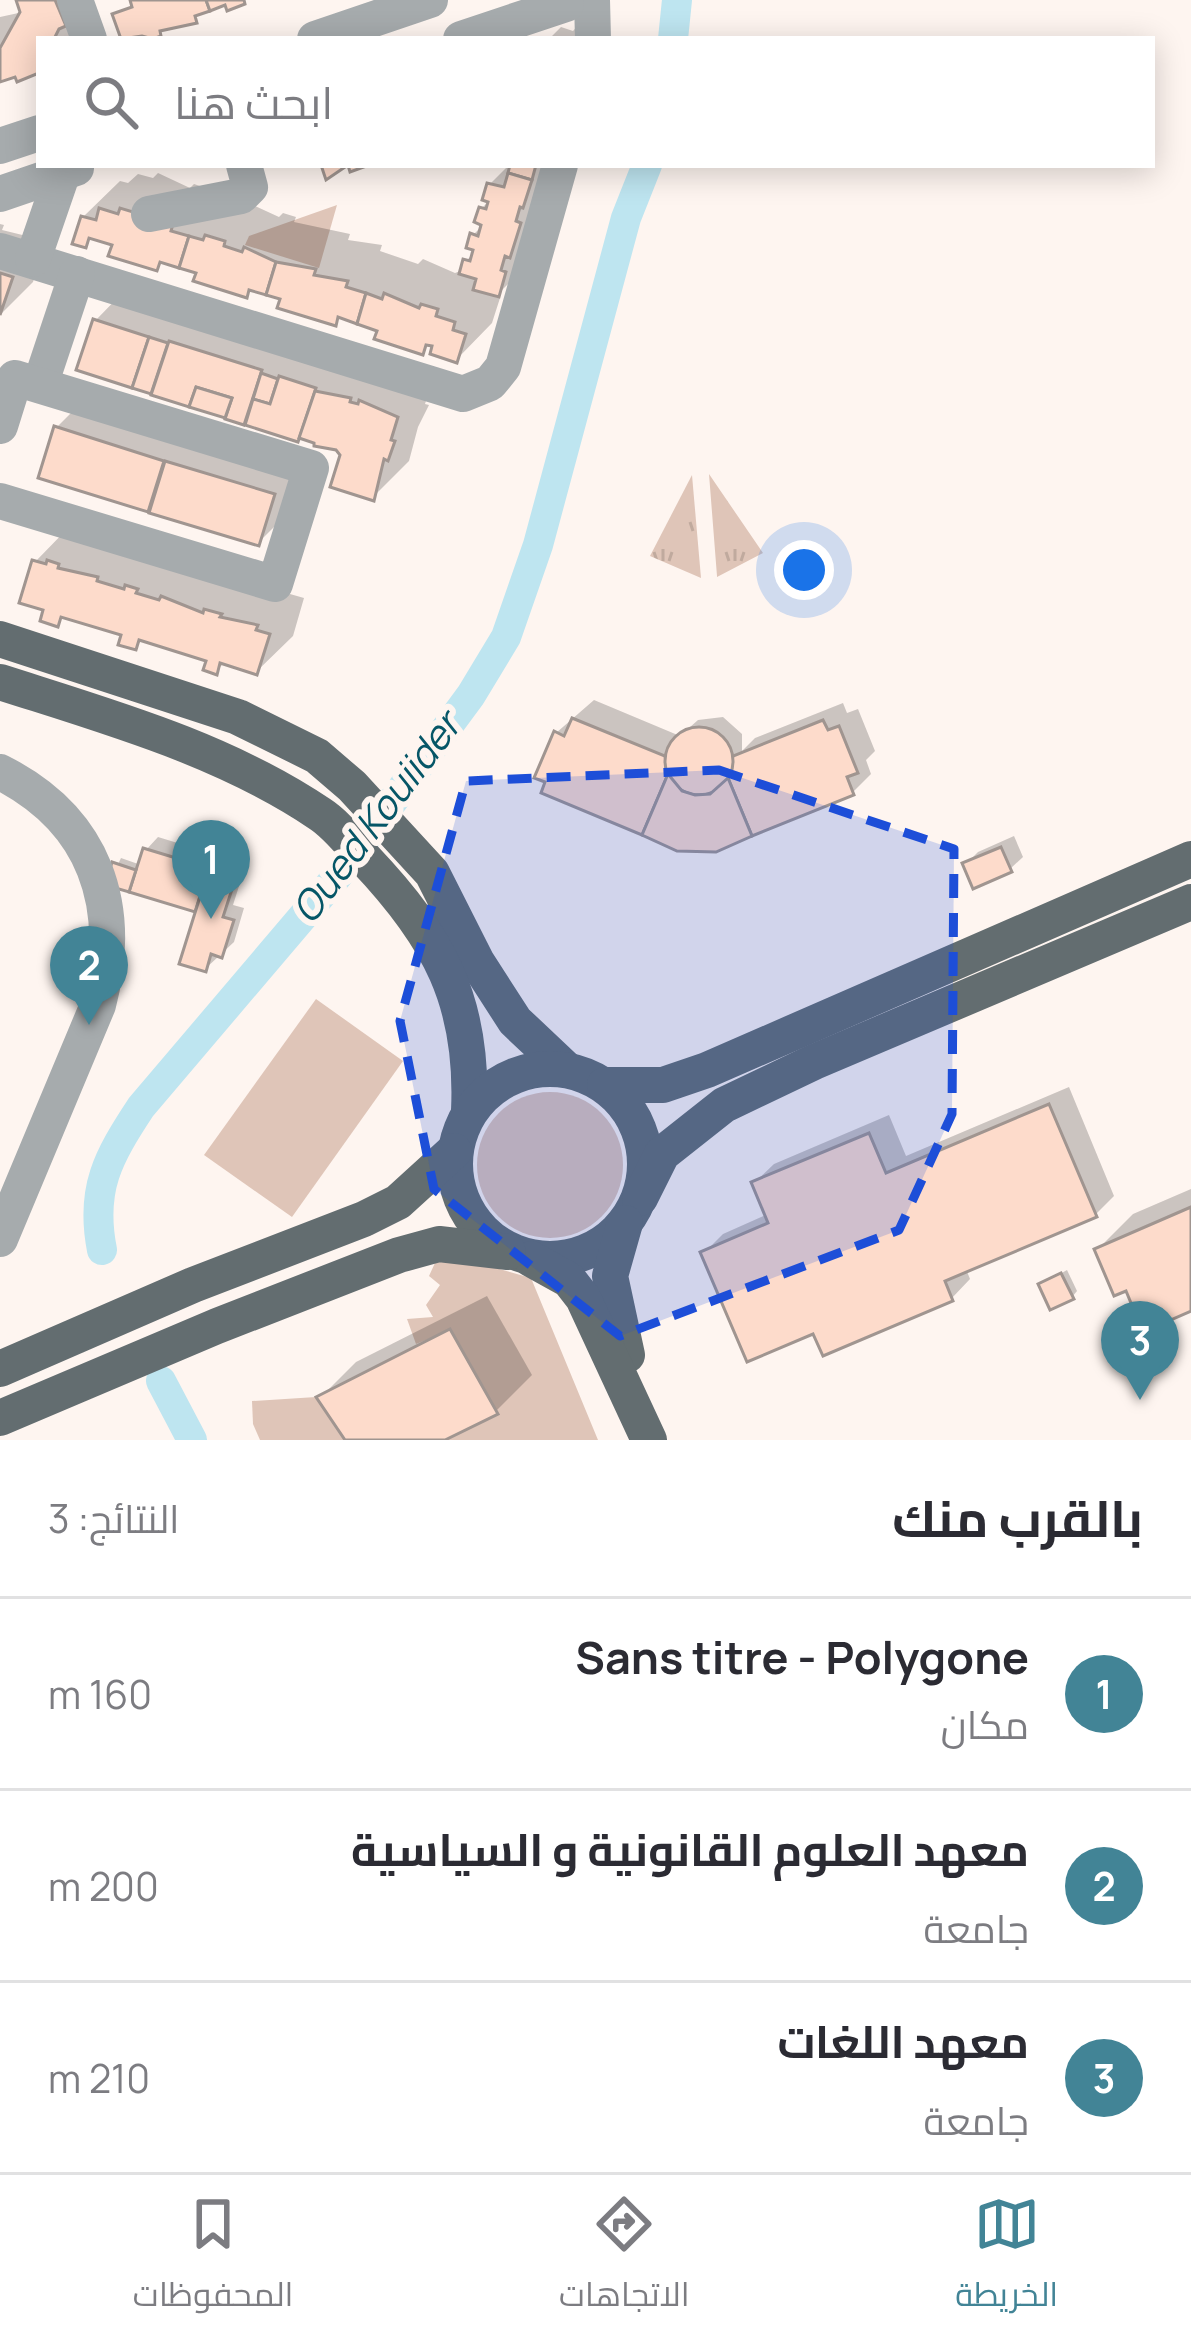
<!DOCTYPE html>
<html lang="ar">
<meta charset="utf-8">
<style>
:root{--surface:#fff;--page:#f2f2f3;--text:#2b2b33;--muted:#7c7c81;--line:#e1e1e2;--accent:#428496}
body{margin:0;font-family:Manrope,Cairo,sans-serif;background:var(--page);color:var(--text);direction:rtl}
.you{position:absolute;left:804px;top:570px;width:42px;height:42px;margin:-30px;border:9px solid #fff;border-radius:50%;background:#1a73e8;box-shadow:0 0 0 18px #1a73e833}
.badge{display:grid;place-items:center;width:78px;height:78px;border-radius:50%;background:var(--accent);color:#fff;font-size:39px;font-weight:700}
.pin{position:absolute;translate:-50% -99px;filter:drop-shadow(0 3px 6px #0008)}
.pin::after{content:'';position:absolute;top:63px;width:42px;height:36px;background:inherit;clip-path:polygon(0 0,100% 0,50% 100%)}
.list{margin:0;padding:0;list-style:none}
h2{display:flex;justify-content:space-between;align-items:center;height:156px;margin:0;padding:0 48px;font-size:51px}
h2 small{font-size:39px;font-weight:400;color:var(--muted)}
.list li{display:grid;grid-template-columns:78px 1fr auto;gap:36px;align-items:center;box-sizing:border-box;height:192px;padding:0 48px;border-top:3px solid var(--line)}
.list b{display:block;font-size:45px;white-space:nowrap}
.list p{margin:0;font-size:39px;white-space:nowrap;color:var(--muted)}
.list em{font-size:39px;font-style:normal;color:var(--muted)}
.icon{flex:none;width:66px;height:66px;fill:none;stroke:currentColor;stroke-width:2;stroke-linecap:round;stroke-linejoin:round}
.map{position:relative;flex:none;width:1191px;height:1440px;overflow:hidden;direction:ltr}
.search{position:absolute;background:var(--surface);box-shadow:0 6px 30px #0003;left:36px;right:36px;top:36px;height:132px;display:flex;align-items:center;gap:30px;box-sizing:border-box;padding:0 42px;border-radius:0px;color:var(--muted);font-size:45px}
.sheet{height:732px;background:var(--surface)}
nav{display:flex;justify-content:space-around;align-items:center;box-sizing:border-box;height:168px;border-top:3px solid var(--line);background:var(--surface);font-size:33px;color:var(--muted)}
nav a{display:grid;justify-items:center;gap:6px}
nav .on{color:var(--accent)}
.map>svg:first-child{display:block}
.green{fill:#dfc5b8}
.park{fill:url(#park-tufts)}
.shadow{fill:#0003}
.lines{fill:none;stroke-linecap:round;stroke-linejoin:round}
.canal{stroke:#bee5f0;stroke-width:30}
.building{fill:#fddbcb;stroke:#a09590;stroke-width:3}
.minor{stroke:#a6abad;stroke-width:36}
.major{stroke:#636d70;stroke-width:36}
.marked{fill:#1d4ed8;fill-opacity:0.2;stroke:#1d4ed8;stroke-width:9;stroke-dasharray:24 15;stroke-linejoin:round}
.labels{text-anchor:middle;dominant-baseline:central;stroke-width:12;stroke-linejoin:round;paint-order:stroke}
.water-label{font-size:39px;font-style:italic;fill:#065667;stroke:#fef5f0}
</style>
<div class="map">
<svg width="1191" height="1440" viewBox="0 0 1191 1440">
<defs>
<pattern id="park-tufts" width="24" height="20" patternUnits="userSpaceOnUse" patternTransform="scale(3)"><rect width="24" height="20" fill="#dfc5b8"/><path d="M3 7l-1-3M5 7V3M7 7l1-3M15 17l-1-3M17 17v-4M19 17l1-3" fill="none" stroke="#c0aa9e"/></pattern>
</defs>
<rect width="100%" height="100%" fill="#fef5f0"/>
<g class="green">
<polygon points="337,205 319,268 245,245 249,236"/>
<polygon points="316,999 403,1061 292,1217 204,1155"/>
<circle cx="550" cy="1165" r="73"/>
<polygon points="440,1252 531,1278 598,1440 445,1440 498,1413 451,1330 416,1344 407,1319 433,1317 426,1305 440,1285 429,1276"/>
<polygon points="316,1397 345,1440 260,1440 253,1424 252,1401"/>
</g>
<g class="park">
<polygon points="709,474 763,553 717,577 717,576"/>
<polygon points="692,475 701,578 650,556"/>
</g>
<g class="shadow">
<polygon points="18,0 89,0 71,39 39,39 39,70 0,76 0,17 23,12"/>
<polygon points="581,22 599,39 549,39 561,27 573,31"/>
<polygon points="509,165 560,165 534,258 495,297 500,298 492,323 456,360 436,344 431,343 422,351 380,329 342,315 335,322 284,298 253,287 246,294 200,271 164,260 157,268 116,243 93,236 85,245 83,217 120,181 128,183 138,174 153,178 158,173 190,188 194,184 244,201 279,217 283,213 296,217 294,222 350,234 348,240 382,245 380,251 418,264 423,259 455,273 463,270 466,261 479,248 473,235 485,223 481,209 491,199 490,184"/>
<polygon points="0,224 4,225 2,230 47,241 33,282 0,315"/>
<polygon points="131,284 432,382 425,404 429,405 418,427 409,461 373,497 338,447 300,435 297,439 80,368 95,321"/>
<polygon points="92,392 309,459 294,507 258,543 41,476 56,428"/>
<polygon points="71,525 291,590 290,594 304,598 293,636 256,672 225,662 216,671 209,659 144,638 135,647 125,633 65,615 57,623 47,608 35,562"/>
<polygon points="594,700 680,736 698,720 723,717 742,734 742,751 755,738 843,703 847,713 858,709 875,751 866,760 871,774 852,793 715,849 556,733"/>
<polygon points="1014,836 1023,857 1010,869 966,864 978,852"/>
<polygon points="158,837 246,864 233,905 244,908 234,942 205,969 199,910 109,883 121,858 141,865 146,850"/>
<polygon points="1069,1087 1114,1196 1095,1215 966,1269 970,1279 951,1299 815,1330 704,1253 723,1234 768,1214 754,1183 774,1164 889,1115 906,1156"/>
<polygon points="1191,1189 1191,1307 1127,1287 1097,1250 1133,1214"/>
<polygon points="1067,1270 1077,1291 1072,1297 1041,1285"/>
<polygon points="487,1296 532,1375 496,1411 438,1440 349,1440 320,1398 356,1362"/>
</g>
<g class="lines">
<g class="canal">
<polyline points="673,39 677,0"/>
<path d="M102,1250C90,1189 108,1157 141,1107L339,874L471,695L506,637L538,545L626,218L647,165"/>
<polyline points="161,1381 192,1440"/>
</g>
</g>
<g class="building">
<polygon points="16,0 55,0 66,26 59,29 54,39 39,39 39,73 17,82 15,77 0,82 0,48 20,12"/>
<polygon points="130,0 206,0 210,11 195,16 197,23 160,31 161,36 153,39 142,36 121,39 112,14 132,7"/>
<polygon points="206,0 244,0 245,4 227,11 225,5 210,11"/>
<polygon points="321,165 363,165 364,167 350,172 348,165 326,180"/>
<polygon points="510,165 536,165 532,180 508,173"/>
<polygon points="508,173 532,180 523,208 520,207 516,221 521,223 510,258 505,256 501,270 506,272 499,297 473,290 476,279 459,274 463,259 470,261 473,250 466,248 470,233 478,236 481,225 474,222 479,207 486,209 488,202 482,200 487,183 504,187"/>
<polygon points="99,208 118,214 120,208 173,224 171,231 189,236 179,268 160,262 157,271 108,256 112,245 89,238 86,248 72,244 81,216 96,220"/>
<polygon points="205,235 225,241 224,246 242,252 244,247 276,262 266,295 249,290 247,298 193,281 196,273 179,268 189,236 203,240"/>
<polygon points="276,262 316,269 314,275 348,281 346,287 366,293 357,324 338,317 336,326 277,308 280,299 266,295"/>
<polygon points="0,273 13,277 0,315"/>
<polygon points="366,293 382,299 384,293 419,308 421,304 438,309 436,316 455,322 453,330 466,334 457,363 430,354 432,346 426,345 423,355 374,339 377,331 357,324"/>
<polygon points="93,319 149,337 132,388 76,370"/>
<polygon points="149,337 168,343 151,394 132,388"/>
<polygon points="169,341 262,370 244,425 225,419 232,398 196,387 189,407 151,395"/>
<polygon points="261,373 278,379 270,404 253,399"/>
<polygon points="279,376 316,388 298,442 245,425 253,399 270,404"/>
<polygon points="196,387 232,398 225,418 189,407"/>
<polygon points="315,391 351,398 350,402 358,404 359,400 398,417 391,440 395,441 388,461 384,459 374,501 330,487 340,455 336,450 314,446 314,443 299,438"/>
<polygon points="54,426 164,461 148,512 38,478"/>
<polygon points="165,461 275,494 259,546 149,513"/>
<polygon points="32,560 46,564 47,560 59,564 58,568 98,577 97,581 124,589 125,585 138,589 136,593 159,600 161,596 203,613 204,609 222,614 220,617 258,625 256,630 270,634 257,675 220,663 217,675 203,670 206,661 139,640 136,650 118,645 121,635 61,617 58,627 40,621 43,610 19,603"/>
<polygon points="572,718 665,756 668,774 642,835 541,793 545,782 534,778 554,731 564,736"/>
<polygon points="823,720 828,730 839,726 858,773 847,777 854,795 752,836 728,778 733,756"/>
<circle cx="699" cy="761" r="34"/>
<polygon points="668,774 682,791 695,795 710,794 728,778 752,836 716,852 677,851 642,835"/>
<polygon points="1001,847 1012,872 973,889 962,863"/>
<polygon points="143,848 209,868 195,912 129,892"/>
<polygon points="112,862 136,870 129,892 105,885"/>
<polygon points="209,868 236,877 223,917 234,920 222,958 211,954 206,972 179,964"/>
<polygon points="1049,1104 1097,1217 945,1281 953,1301 823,1356 813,1334 747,1362 700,1252 768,1223 751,1182 869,1133 886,1173"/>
<polygon points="1191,1207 1191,1311 1143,1332 1126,1291 1114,1296 1094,1249"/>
<polygon points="1061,1273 1074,1299 1050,1310 1038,1284"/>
<polygon points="450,1329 498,1414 445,1440 345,1440 316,1397"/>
</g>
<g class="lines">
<g class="minor">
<polyline points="75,0 89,39"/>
<polyline points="592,0 593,39"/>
<polyline points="315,39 430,0"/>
<polyline points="461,39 566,4"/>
<polyline points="0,146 39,133"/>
<polyline points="0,194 76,168"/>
<polyline points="149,214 241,196 250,187 244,165"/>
<polyline points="0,251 463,394 490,383 503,367 560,165"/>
<polyline points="33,259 63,172"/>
<polyline points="40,385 77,274"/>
<polyline points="0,426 15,378 311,468 275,584 0,501"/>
<path d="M0,772C95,820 124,905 98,1005L0,1239"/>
</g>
<g class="major">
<polyline points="0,639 238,717 317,756 352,786 432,873 477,962 515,1021 567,1070"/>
<path d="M0,682C109,717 224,749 320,814C337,825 351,844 365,859C439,937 474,1002 469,1111"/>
<circle cx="550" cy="1164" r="95"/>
<polyline points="605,1085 663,1085 707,1070 1191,859"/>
<polyline points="640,1198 662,1154 724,1105 814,1062 1191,902"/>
<polyline points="625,1223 610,1276 627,1355"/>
<polyline points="531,1259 569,1280 583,1298 649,1440"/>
<polyline points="0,1369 193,1285 364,1219 398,1202 454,1151"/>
<polyline points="0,1418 217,1326 399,1255 439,1244 508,1252"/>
</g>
</g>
<path class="marked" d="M719,770L954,849L952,1114L899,1230L620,1336L434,1189L400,1021L466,781Z"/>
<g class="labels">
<g class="water-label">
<text transform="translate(375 817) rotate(-53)">Oued Kouiider</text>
</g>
</g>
</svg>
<div class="you"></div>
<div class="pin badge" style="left:211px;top:919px">1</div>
<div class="pin badge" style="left:89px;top:1025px">2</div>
<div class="pin badge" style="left:1140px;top:1400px">3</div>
<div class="search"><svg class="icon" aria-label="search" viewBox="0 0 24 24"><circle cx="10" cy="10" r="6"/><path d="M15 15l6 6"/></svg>ابحث هنا</div>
</div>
<section class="sheet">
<h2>بالقرب منك<small>النتائج: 3</small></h2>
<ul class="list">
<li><span class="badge">1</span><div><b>Sans titre - Polygone</b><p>مكان</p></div><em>160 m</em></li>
<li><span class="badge">2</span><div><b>معهد العلوم القانونية و السياسية</b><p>جامعة</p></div><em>200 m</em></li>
<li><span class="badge">3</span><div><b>معهد اللغات</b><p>جامعة</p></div><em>210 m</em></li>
</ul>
</section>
<nav>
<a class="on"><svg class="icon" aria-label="map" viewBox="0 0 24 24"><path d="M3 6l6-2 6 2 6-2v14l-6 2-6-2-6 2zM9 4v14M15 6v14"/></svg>الخريطة</a>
<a><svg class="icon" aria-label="directions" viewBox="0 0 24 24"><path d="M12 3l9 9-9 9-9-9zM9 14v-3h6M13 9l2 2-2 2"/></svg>الاتجاهات</a>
<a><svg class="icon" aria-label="saved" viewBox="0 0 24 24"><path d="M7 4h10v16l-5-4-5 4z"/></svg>المحفوظات</a>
</nav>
